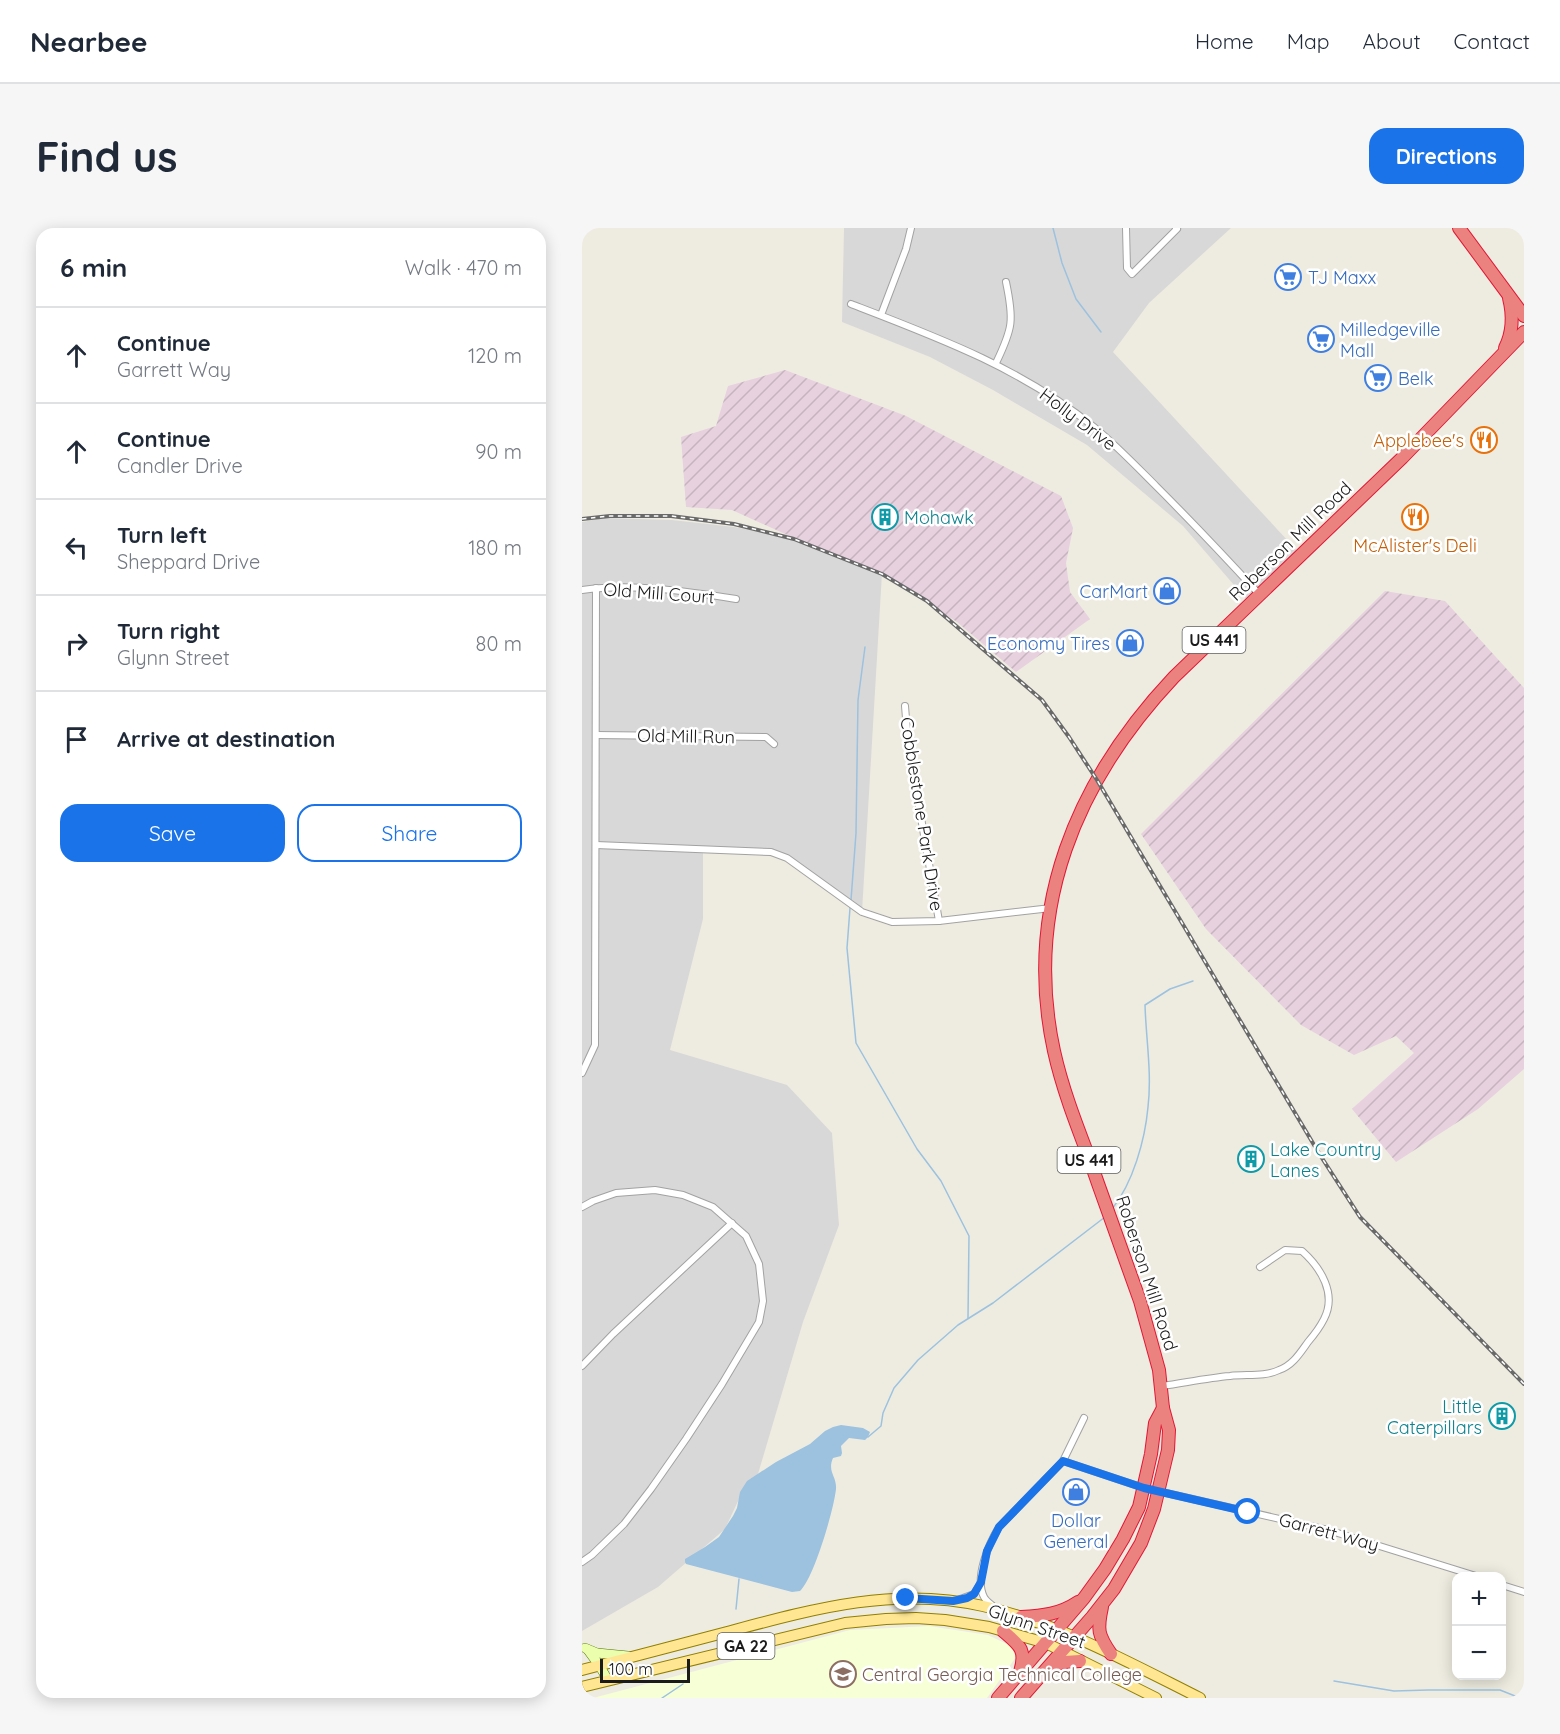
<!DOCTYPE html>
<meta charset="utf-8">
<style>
:root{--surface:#fff;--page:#f6f6f7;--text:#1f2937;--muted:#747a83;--line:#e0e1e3;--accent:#1a73e8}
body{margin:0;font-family:Quicksand,sans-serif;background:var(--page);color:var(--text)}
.controls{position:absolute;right:18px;bottom:18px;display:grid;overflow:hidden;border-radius:12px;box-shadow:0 3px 15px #0003}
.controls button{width:54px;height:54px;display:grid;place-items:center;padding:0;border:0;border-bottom:2px solid var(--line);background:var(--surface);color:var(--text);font:30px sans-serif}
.scale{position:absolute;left:18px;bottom:15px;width:90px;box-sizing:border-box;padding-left:6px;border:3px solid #1b1b1b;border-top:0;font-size:16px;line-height:21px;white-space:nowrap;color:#1b1b1b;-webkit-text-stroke:4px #fff;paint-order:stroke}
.stop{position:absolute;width:18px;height:18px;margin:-14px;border:4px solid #1a73e8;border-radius:50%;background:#fff}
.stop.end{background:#1a73e8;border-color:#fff;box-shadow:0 2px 6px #0008}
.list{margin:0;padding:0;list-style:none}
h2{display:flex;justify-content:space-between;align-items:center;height:78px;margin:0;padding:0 24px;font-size:26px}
h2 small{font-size:20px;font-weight:400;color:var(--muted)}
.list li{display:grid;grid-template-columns:39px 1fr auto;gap:18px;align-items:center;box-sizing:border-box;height:96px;padding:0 24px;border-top:2px solid var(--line)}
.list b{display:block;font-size:22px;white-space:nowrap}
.list p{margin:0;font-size:20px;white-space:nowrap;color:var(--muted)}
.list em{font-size:20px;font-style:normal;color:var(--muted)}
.actions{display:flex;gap:12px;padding:18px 24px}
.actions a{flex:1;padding:14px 0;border:2px solid var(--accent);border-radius:18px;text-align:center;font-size:21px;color:var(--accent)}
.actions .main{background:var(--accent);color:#fff}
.icon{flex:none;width:33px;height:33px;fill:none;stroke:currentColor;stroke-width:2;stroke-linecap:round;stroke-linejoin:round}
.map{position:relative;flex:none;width:942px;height:1470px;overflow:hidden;border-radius:18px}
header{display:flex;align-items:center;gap:36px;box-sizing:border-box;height:84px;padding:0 30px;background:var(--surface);border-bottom:2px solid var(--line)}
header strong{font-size:28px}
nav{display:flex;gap:33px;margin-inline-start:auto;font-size:21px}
.intro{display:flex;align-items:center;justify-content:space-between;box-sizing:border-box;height:144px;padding:0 36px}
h1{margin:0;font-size:42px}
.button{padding:15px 27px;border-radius:18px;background:var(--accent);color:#fff;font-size:21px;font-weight:700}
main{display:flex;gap:36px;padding:0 36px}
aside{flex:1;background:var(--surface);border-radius:18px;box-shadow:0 3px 15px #0003}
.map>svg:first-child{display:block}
.residential{fill:#d9d8d8}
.industrial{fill:url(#industrial-furrows)}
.education{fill:#f7ffd7}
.water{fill:#9cc2df}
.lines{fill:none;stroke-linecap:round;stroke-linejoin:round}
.stream{stroke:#9cc2df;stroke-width:1.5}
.street-casing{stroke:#a2a2a2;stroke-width:8}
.secondary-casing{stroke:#507400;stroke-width:10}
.primary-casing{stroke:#927f00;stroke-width:12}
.highway-casing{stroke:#e11734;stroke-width:14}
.street{stroke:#fff;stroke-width:6}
.secondary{stroke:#eafead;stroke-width:9}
.primary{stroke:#ffe693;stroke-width:10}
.highway{stroke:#ec8280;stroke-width:12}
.rail-casing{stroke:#696969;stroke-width:4}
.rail{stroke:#fff;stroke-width:1.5;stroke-dasharray:4.5;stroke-linecap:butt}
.route{stroke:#1a73e8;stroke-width:8}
.labels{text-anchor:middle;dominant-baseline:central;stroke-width:5;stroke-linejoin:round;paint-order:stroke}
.shield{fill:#fff;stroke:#5f5f5f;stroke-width:1.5}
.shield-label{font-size:16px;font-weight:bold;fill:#1b1b1b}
.shop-label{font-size:18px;fill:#366cbe;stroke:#fff;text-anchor:start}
.street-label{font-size:18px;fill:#1b1b1b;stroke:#fff}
.food-label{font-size:18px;fill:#c56008;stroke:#fff;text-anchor:end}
.culture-label{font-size:18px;fill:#0d838f;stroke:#fff;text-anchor:start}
.education-label{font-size:18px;fill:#785e54;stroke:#fff;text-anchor:start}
</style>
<header>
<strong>Nearbee</strong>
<nav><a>Home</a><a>Map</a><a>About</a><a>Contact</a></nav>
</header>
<div class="intro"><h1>Find us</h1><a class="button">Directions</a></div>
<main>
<aside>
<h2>6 min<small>Walk · 470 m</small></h2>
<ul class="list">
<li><svg class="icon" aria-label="ahead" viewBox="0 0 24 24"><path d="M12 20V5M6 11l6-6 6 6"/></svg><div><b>Continue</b><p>Garrett Way</p></div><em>120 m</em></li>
<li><svg class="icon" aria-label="ahead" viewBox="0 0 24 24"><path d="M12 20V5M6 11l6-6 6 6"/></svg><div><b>Continue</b><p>Candler Drive</p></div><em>90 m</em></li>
<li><svg class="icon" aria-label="left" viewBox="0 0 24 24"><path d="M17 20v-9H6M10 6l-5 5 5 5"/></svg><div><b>Turn left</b><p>Sheppard Drive</p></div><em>180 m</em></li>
<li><svg class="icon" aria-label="right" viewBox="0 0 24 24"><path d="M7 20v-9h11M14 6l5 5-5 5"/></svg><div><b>Turn right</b><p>Glynn Street</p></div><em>80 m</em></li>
<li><svg class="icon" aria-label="arrive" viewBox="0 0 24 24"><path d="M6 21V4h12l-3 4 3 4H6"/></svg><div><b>Arrive at destination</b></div></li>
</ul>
<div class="actions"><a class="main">Save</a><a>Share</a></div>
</aside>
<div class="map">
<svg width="942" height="1470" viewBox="0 0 942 1470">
<defs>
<pattern id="industrial-furrows" width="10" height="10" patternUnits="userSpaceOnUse" patternTransform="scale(1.5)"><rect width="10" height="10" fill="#e7d1df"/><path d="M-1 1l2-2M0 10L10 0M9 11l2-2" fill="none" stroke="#c6b3bf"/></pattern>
</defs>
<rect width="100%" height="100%" fill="#eeece0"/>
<g class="residential">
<polygon points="262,0 649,0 567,75 531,124 720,328 671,379 601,298 505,217 411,162 348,129 260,94"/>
<polygon points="22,290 90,292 152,299 212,310 300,345 280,684 205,630 121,621 121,691 88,822 205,857 250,905 257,997 221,1094 176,1246 157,1271 143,1301 76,1359 0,1403 0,294"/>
</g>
<g class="industrial">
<polygon points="203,142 324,188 479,268 491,300 484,335 488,364 508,391 434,444 375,394 300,345 212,310 150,282 104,279 99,209 134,198 146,158"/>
<polygon points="803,363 863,373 942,460 942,841 896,881 814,934 770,881 832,825 814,808 772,827 719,797 624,701 559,606"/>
</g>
<polygon class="education" points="347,1398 406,1407 429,1418 434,1429 405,1470 11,1470 268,1402"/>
<path class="water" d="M259,1197L281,1200L288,1204L286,1209L283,1212L267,1210L259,1218L260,1225L259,1228L251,1230C245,1244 255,1248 254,1261C252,1281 232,1350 218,1363L210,1364L104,1336L103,1334V1331L123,1319L137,1309L151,1288L155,1280L158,1264L165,1253L194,1234L228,1216L243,1203L251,1199Z"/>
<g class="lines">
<g class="stream">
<polyline points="471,0 480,35 494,71 519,104"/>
<polyline points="269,672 274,605 276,472 283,419"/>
<polyline points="268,680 265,720 274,815 335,921 359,953 387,1008 386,1090"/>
<path d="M530,981C551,955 563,912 566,879C570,845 564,811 563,777L588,761L611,753"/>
<polyline points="286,1209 299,1198 301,1185 312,1160 336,1132 376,1097 411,1075 523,989"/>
<polyline points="154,1381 157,1351"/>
<polyline points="752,1453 812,1463 846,1462 918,1462 938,1470"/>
<polyline points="80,1470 101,1456"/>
</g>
<defs>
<g id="street">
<polyline points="544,0 545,40 550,46 595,1 594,0"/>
<path d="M269,76C355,109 439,140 512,199C534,217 554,238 574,258C610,294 644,330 678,367"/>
<polyline points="299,87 324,21 329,0"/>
<path d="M414,135C431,100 432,92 424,54"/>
<path d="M0,362C51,355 104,363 154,371"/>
<polyline points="323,478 326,515 357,693"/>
<polyline points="14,507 184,509 192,516"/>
<polyline points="14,617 189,624 205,630 280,684 310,694 357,693 469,680"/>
<polyline points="0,845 13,817 14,360"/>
<polyline points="0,979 11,973 34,965 73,962 101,967 131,979 164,1008 177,1036 181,1073 177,1094 140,1156 104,1211 69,1261 42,1296 10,1327 0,1334"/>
<polyline points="0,1138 31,1106 150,995"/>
<path d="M580,1158C602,1155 625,1150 648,1148C665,1146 682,1149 697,1142C711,1137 718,1125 726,1114C732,1107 738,1099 742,1091C755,1066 739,1040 720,1023L703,1022L678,1039"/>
<polyline points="481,1233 562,1260 746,1302 894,1348"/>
<polyline points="920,1357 942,1364"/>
<polyline points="378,1371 392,1366 399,1355"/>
<path d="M412,1379C409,1376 404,1373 402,1369C392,1350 407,1315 417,1299L481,1233L502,1190"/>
</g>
<g id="secondary">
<polyline points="3,1420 15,1425 46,1428"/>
<polyline points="6,1422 17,1437 26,1452"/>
</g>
<g id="primary">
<path d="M0,1442C48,1429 97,1417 145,1404C231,1381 312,1358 401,1378C478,1396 548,1435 618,1470"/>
<polyline points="0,1459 263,1395 304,1391 334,1390 363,1392 407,1399 464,1415 574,1470"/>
</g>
<g id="highway">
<polyline points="877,0 942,88"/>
<path d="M923,120C931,104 931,86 927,70"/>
<path d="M520,1379C515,1402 516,1407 529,1426"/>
<path d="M439,1389C461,1388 478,1386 496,1374"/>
<path d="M421,1403C437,1417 445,1421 438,1444"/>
<polyline points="468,1438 483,1434 498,1433"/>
<polyline points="416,1470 502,1370 523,1341 541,1311 557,1279 569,1226 573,1195 581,1180"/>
<path d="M439,1470L510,1389L532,1361L559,1315L572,1281L586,1222L587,1202L581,1180L577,1142L558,1073C541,1025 523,976 506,927C493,893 480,859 472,823C441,680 494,553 592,449L820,230L942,104"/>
</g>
</defs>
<use href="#street" class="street-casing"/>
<use href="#secondary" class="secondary-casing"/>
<use href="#primary" class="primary-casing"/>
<use href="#highway" class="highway-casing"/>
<use href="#street" class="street"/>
<use href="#secondary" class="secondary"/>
<use href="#primary" class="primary"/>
<use href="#highway" class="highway"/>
<defs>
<polyline id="rail" points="0,291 28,288 89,288 152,296 212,311 300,346 345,373 460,472 487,509 515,552 738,927 778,989 942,1156"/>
</defs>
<use href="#rail" class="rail-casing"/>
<use href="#rail" class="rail"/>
</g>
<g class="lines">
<polyline class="route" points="324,1370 371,1373 385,1370 392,1366 399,1354 405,1323 417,1299 481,1233 562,1260 666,1284"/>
</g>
<defs>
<symbol id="supermarket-ring" viewBox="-11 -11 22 22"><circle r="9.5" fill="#fff" stroke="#3f7fe0" stroke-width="1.5"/><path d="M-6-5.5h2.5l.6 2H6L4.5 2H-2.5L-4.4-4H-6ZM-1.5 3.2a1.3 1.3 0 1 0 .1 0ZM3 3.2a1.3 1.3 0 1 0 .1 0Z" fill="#3f7fe0"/></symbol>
<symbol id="restaurant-ring" viewBox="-11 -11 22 22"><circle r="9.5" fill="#fff" stroke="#e8710a" stroke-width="1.5"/><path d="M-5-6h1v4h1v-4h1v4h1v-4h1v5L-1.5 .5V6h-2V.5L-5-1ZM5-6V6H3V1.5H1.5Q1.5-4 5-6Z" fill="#e8710a"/></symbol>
<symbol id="building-ring" viewBox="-11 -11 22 22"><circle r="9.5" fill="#fff" stroke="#0f9aa8" stroke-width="1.5"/><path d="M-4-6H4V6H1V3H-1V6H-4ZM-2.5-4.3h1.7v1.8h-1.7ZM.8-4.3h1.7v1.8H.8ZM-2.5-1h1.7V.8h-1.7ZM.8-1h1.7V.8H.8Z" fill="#0f9aa8"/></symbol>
<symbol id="shop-ring" viewBox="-11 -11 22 22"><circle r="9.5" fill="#fff" stroke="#3f7fe0" stroke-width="1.5"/><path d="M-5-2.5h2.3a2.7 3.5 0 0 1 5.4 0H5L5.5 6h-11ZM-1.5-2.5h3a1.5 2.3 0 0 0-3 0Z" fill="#3f7fe0"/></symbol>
<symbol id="university-ring" viewBox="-11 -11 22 22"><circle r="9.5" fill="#fff" stroke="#8d6e63" stroke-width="1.5"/><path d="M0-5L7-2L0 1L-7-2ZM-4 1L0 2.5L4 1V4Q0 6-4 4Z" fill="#8d6e63"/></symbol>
</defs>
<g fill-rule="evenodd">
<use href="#supermarket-ring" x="691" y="34" width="30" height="30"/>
<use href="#supermarket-ring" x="724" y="96" width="30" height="30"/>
<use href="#supermarket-ring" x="781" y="135" width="30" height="30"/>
<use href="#restaurant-ring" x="887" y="197" width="30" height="30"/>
<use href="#building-ring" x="288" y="274" width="30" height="30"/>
<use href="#restaurant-ring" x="818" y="274" width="30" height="30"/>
<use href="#shop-ring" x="570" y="348" width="30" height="30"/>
<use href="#shop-ring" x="533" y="400" width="30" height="30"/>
<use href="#building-ring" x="654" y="916" width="30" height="30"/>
<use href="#building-ring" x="905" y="1173" width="30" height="30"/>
<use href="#shop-ring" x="479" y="1249" width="30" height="30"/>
<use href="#university-ring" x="246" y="1431" width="30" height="30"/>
</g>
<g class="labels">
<g class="shield">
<rect x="600.5" y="399" width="63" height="26" rx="4.5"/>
<rect x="475.5" y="919" width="63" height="26" rx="4.5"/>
<rect x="135.5" y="1405" width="57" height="26" rx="4.5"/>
</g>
<g class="shield-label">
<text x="632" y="412">US 441</text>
<text x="507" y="932">US 441</text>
<text x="164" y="1418">GA 22</text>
</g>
<g class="shop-label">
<text x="726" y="49">TJ Maxx</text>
<text x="758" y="101">Milledgeville<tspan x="758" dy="21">Mall</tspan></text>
<text x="816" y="150">Belk</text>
<text x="566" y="363" text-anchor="end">CarMart</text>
<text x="528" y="415" text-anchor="end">Economy Tires</text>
<text x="494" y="1292" text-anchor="middle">Dollar<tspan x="494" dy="21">General</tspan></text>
</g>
<g class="street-label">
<text transform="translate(496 191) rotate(37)">Holly Drive</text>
<text transform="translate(708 313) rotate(-44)">Roberson Mill Road</text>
<text transform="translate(77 365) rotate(4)">Old Mill Court</text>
<text transform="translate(104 508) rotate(1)">Old Mill Run</text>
<text transform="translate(340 586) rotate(81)">Cobblestone Park Drive</text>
<text transform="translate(565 1045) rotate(72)">Roberson Mill Road</text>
<text transform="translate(747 1304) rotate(15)">Garrett Way</text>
<text transform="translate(455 1398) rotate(19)">Glynn Street</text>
</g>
<g class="food-label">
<text x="882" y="212">Applebee's</text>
<text x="833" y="317" text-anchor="middle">McAlister's Deli</text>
</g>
<g class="culture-label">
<text x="322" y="289">Mohawk</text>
<text x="688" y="921">Lake Country<tspan x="688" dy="21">Lanes</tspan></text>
<text x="900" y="1178" text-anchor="end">Little<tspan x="900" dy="21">Caterpillars</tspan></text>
</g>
<g class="education-label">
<text x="280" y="1446">Central Georgia Technical College</text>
</g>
</g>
</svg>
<div class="controls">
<button>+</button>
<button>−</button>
</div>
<div class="scale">100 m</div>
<div class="stop" style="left:666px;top:1284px"></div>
<div class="stop end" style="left:324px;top:1370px"></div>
</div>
</main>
